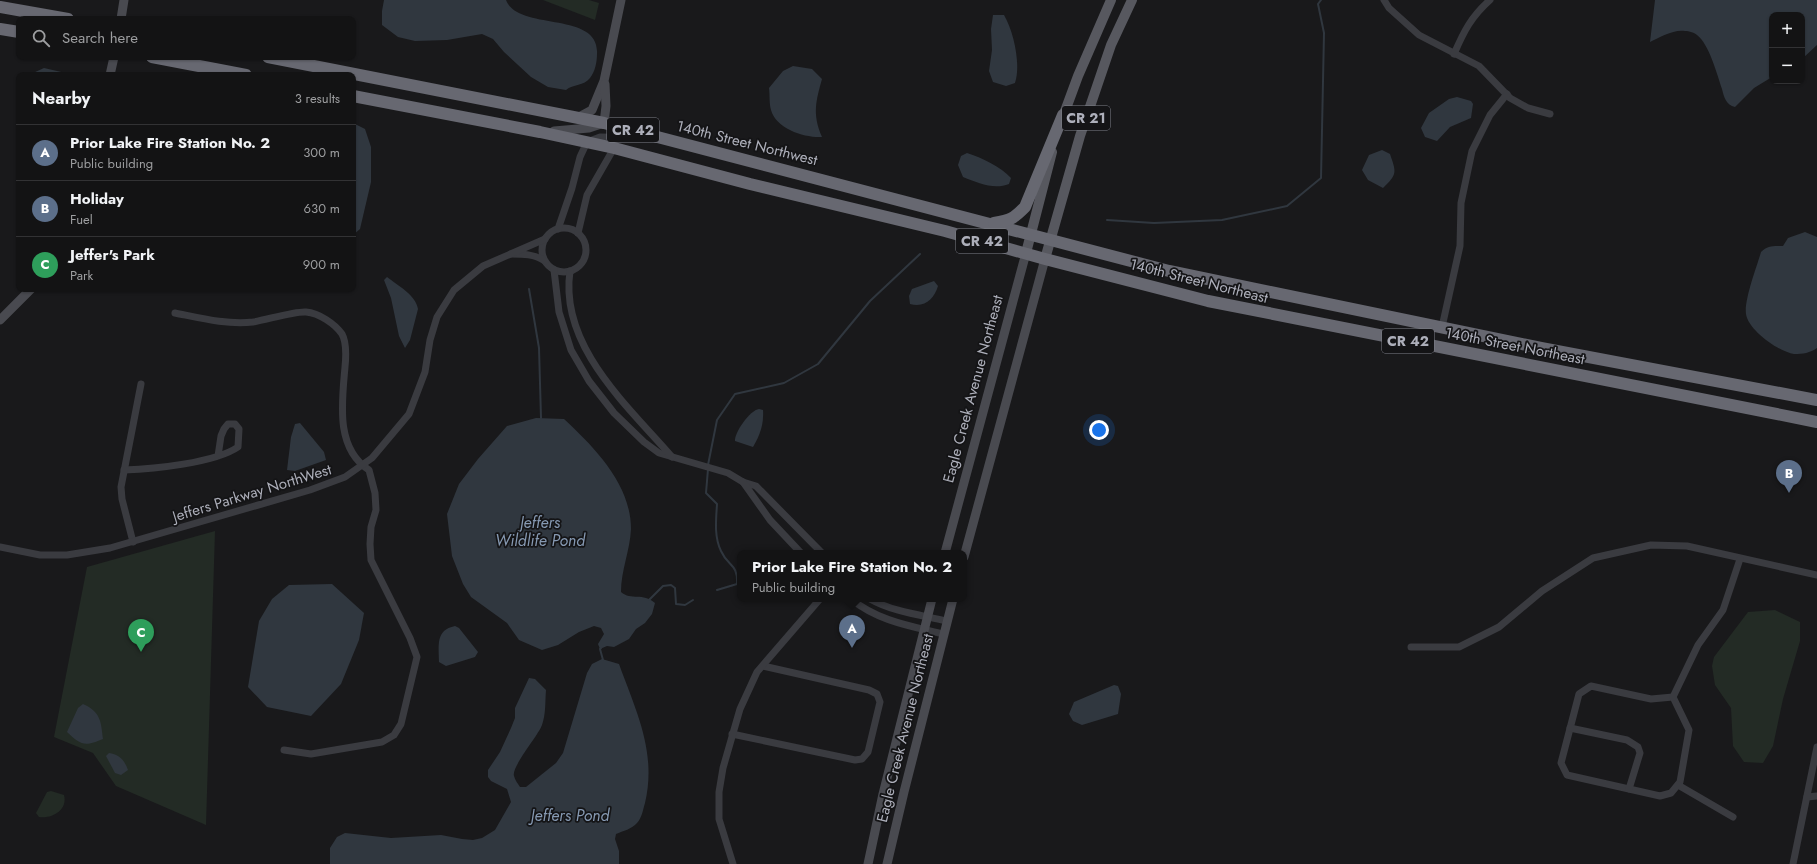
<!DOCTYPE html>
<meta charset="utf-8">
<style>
:root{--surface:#131314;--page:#202022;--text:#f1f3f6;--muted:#9d9ea0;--line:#323234;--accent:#ea580c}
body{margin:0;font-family:Jost,sans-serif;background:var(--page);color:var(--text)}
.controls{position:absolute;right:12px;top:12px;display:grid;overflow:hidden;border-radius:8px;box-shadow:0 1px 3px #0004}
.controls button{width:36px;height:36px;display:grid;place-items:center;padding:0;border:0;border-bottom:1px solid var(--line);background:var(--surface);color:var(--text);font:20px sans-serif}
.you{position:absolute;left:1099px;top:430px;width:14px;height:14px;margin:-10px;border:3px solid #fff;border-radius:50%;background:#1a73e8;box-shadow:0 0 0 6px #1a73e833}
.badge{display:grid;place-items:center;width:26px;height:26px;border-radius:50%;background:var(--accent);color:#fff;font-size:13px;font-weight:700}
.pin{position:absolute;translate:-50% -33px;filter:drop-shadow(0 1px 2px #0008)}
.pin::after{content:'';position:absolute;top:21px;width:14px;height:12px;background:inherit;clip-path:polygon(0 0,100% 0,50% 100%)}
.popup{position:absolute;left:737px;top:550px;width:230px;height:52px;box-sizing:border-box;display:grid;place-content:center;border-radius:8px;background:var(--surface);filter:drop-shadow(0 1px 3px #0005);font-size:13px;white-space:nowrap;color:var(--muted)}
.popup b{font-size:15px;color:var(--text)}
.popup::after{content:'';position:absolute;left:50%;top:100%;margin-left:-8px;border:8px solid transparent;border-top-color:var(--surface)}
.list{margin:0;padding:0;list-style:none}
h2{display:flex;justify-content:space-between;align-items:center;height:52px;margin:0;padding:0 16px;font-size:17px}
h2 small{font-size:13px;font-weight:400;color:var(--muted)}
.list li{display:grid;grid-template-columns:26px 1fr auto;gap:12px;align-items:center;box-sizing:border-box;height:56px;padding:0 16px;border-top:1px solid var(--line)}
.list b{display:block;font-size:15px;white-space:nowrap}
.list p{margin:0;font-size:13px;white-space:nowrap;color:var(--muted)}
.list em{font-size:13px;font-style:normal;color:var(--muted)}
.icon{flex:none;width:22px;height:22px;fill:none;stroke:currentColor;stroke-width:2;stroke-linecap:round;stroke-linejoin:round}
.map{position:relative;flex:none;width:1817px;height:864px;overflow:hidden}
.search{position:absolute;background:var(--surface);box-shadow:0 1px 3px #0004;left:16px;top:16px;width:340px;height:44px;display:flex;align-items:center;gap:10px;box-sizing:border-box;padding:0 14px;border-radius:8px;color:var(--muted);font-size:15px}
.panel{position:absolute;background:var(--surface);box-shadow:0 1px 3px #0004;left:16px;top:72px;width:340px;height:220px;border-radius:8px}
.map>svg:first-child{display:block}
.green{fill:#232b25}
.water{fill:#30373f}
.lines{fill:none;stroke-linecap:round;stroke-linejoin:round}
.stream{stroke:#30373f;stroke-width:2}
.street{stroke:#3a3b40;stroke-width:7}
.secondary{stroke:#494a50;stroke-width:9}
.primary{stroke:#57585f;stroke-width:10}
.highway{stroke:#676871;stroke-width:12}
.labels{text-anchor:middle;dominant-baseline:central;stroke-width:3.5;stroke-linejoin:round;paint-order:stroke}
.shield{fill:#141416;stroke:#7f8089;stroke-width:1}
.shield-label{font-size:14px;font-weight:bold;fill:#adafba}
.street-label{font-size:15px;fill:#adafba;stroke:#141416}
.water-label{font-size:16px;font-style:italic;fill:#8699b2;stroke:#141416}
</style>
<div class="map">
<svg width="1817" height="864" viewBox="0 0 1817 864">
<rect width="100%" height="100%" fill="#19191b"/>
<g class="green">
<polygon points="543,0 589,0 599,3 595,20"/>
<polygon points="215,531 206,825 116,786 93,753 54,737 87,567"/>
<polygon points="1775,610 1800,622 1800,641 1783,699 1773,746 1763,763 1744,762 1733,746 1731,708 1715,685 1712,666 1714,657 1748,612"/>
<path d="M51,791L64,795C68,810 52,819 39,817L36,813L47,792Z"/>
</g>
<g class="water">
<path d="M384,0H506C518,32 600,10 597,54C597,62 595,72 590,78C584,86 573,84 566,90L548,87L531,77L504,52L493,39L482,34L447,40L415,41L398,37L382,25V11Z"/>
<path d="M1655,0H1817V45L1802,59V15H1772V77L1754,88L1735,107C1726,105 1724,97 1722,89C1717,74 1709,44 1697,35C1695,33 1689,31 1685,31C1674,29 1660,37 1650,42Z"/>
<path d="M993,15H1004C1014,32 1021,65 1015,83L1006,86L993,82L989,71L992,50L991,29Z"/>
<path d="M793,66L812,69L822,79C816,101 812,114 822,137C805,138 776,129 771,110C769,103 770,95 769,88L783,71Z"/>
<polygon points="44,68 70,74 72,75 33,75 33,73"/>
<polygon points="1457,97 1471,101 1473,104 1471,118 1450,127 1437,141 1425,137 1421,128 1429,113 1449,99"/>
<polygon points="353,123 365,129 371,147 371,182 360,229 353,235"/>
<path d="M1382,150L1390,154C1396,172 1398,174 1383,188L1368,180L1362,170L1369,155Z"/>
<path d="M967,153C982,158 1000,166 1011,178L1009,184C994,190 978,183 963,177L958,165L961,156Z"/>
<path d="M1805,232L1817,237V348C1810,353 1803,354 1794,354C1779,352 1748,330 1746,314C1744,300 1757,266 1761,252C1768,245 1774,246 1783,246L1788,238Z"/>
<path d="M387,277C397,285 416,295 418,309L410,340L405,348L399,336L391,298L384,280Z"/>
<path d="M934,281L938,286C934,299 925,308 910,304L909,296L912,289Z"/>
<path d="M759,409L763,410C764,424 760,435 753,447L735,441C734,433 750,410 759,409Z"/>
<path d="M536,418L564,419C594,447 631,484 631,529C630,551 621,570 621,592C631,601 643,592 655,603L652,614L645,623L636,629L629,639L614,647L607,646L600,649L598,644L604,634L601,628L594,626L579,632L558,645L542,650L519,640L507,623L471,597L463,584L452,556L447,514L459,484L478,459L507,426Z"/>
<polygon points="300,423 324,452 326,460 295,471 287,470 291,437 295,424"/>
<polygon points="332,584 364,613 359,640 341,684 311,716 267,707 248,687 259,621 272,599 289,585"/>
<path d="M455,626L459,628L478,652L475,657L446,666L439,662C439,646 435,630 455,626Z"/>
<path d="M602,659L619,664C636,711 657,752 645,803C643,809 642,818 637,823C632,829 623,831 616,834L615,839L619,851V864H330V848L337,837L345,833L391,838L441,835L462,839L473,840L482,838L495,830L511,802L507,789L491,781L488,777V770L500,752L511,728L515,718V708L529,678L535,679L546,690C545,702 546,714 542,725C538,736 511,767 514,776C515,780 518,784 520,787H526L556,763L563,753L587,673L592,664Z"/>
<polygon points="1114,685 1118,686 1121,694 1118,714 1082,725 1073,721 1069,714 1074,702"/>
<path d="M83,704C101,712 101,722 103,739C84,747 81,745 67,732L78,708Z"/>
<path d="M109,753C119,754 125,761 128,770L121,775L115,773L106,756Z"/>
</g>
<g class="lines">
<g class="stream">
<polyline points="1107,220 1154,223 1222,220 1287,206 1321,178 1324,33 1318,4 1321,0"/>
<polyline points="529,289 539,348 541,418"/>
<polyline points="708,465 717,420 735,394 784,383 818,364 870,301 920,254"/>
<path d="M708,469L706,493L717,504C716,520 714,537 721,551C728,567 738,563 737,584L717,590"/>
<polyline points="649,600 663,586 671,585 675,588 676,604 685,605 693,600"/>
<polyline points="601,648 600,649 603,660"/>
</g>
<g class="street">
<polyline points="1384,0 1389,8 1419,35 1479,66 1510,98 1528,108 1550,114"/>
<path d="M1454,54C1464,31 1471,17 1490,0"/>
<circle cx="564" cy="250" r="22"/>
<polyline points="558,229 572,188 580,157 587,142 600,137 648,138"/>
<polyline points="578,233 587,195 614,148"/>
<path d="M511,254C523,254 534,254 545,261"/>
<polyline points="554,270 559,312 571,350 589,381 614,413 644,442 659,453 728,473 743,482 756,486 822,553"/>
<path d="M570,271C559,346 628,406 672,457"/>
<path d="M175,313C200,318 227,325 253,322C266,320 295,311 306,312C319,313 335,324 342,334C347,343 346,357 345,367C342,402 335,448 369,470L375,493L376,510L371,527L370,544L371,560L410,638L417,657L401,724L394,735L382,742L311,754L284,750"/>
<polyline points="1442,327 1460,246 1461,203 1472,151 1490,115 1507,94"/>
<path d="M124,470C153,469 215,463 238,447L239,429L235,424H228L224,429L221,436L218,456"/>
<polyline points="743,482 770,520 801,553"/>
<polyline points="133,542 122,499 121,487 141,384"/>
<polyline points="0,547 40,555 67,555 110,548 310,490 345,477 372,458 409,414 425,372 430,340 437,317 454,290 483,266 545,239"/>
<path d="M851,599C878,621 910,626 943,634"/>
<path d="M870,599C893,612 921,615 947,621"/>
<polyline points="1411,647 1459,647 1499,627 1542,591 1593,558 1651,545 1687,546 1817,575"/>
<polygon points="1591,686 1651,699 1673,697 1689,730 1680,782 1671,793 1660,796 1567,775 1561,763 1579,694"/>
<polyline points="1673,697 1698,645 1723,610 1740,559"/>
<polyline points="1570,728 1627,740 1638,747 1640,753 1629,789"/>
<polyline points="732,734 855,760 862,759 868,752 880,702 877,694 869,690 763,666"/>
<polyline points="1678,785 1733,817"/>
<polyline points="1807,797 1817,796"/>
<polyline points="733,864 719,819 719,792 723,768 740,709 757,672 820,599"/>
<polyline points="1793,864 1817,747"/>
</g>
<g class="secondary">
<polyline points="121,19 124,0"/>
<polyline points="110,75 114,57"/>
<polyline points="579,117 592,110 604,81 621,0"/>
<polyline points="554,131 589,128 604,123 606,106 605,84"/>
<polyline points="0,320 31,289"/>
<polyline points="945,553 1026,253"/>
<polyline points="964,557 1045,259"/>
<polyline points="868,864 883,794 932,599"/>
<polyline points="887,864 904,792 953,599"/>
</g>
<g class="primary">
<polyline points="1061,122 1078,76 1111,0"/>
<polyline points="1026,253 1052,152"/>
<polyline points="1045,259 1080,136 1111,45 1132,0"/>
</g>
<g class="highway">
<polyline points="0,7 68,19"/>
<polyline points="0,29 19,32"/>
<polyline points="152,57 246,75"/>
<polyline points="268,57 604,123 1169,271 1541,348 1817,400"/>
<polyline points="353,96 540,132 614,148 750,184 945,231 1045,259 1208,301 1817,422"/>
<path d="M994,223C1011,220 1013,219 1025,207L1063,115"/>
</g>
</g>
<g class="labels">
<g class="shield">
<rect x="1062" y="106" width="48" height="24" rx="3"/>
<rect x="607" y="118" width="52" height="24" rx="3"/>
<rect x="956" y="229" width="52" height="24" rx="3"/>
<rect x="1382" y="329" width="52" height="24" rx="3"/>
</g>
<g class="shield-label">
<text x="1086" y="118">CR 21</text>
<text x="633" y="130">CR 42</text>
<text x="982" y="241">CR 42</text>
<text x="1408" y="341">CR 42</text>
</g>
<g class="street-label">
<text transform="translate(747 143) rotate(14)">140th Street Northwest</text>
<text transform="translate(1199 281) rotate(14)">140th Street Northeast</text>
<text transform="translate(1515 346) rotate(11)">140th Street Northeast</text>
<text transform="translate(973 389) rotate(-75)">Eagle Creek Avenue Northeast</text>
<text transform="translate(252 493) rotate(-17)">Jeffers Parkway NorthWest</text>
<text transform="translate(905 728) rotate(-76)">Eagle Creek Avenue Northeast</text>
</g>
<g class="water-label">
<text x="540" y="522">Jeffers<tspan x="540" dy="18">Wildlife Pond</tspan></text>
<text x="570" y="815">Jeffers Pond</text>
</g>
</g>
</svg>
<div class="controls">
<button>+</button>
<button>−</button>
</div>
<div class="you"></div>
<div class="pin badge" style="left:852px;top:648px;background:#5c6f8a">A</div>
<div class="popup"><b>Prior Lake Fire Station No. 2</b>Public building</div>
<div class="pin badge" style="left:1789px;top:493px;background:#5c6f8a">B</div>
<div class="pin badge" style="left:141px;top:652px;background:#2e9e5b">C</div>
<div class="search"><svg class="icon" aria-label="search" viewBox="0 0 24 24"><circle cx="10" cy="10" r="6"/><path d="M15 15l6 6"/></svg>Search here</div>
<section class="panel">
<h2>Nearby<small>3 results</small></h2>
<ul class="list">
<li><span class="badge" style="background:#5c6f8a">A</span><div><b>Prior Lake Fire Station No. 2</b><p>Public building</p></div><em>300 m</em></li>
<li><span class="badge" style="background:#5c6f8a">B</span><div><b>Holiday</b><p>Fuel</p></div><em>630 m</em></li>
<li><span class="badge" style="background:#2e9e5b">C</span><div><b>Jeffer's Park</b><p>Park</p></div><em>900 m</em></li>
</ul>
</section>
</div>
